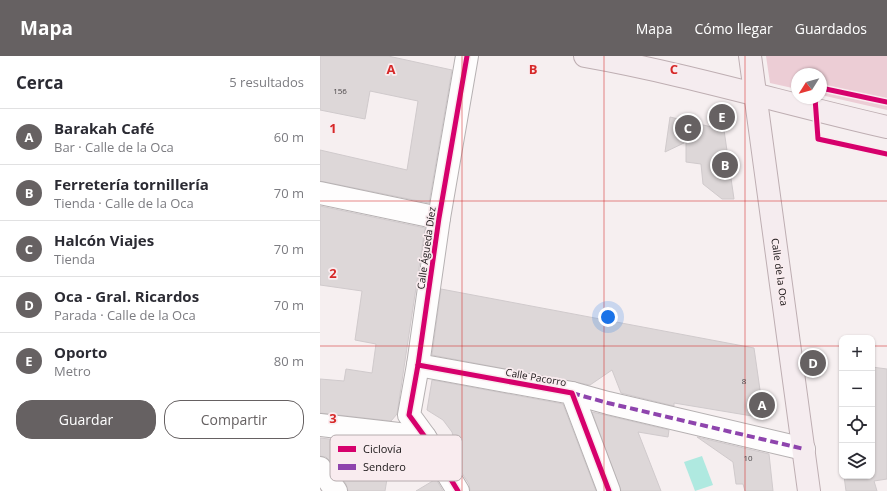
<!DOCTYPE html>
<html lang="es">
<meta charset="utf-8">
<style>
:root{--surface:#fff;--page:#f2f2f3;--text:#2b2b33;--muted:#7c7c81;--line:#e1e1e2;--accent:#666162}
body{margin:0;font-family:"Open Sans",sans-serif;background:var(--page);color:var(--text)}
.controls{position:absolute;right:12px;bottom:12px;display:grid;overflow:hidden;border-radius:8px;box-shadow:0 1px 3px #0004}
.controls button{width:36px;height:36px;display:grid;place-items:center;padding:0;border:0;border-bottom:1px solid var(--line);background:var(--surface);color:var(--text);font:20px sans-serif}
.compass{position:absolute;left:471px;top:12px;width:36px;height:36px;border-radius:50%;background:var(--surface);box-shadow:0 1px 3px #0004;rotate:233deg}
.you{position:absolute;left:288px;top:261px;width:14px;height:14px;margin:-10px;border:3px solid #fff;border-radius:50%;background:#1a73e8;box-shadow:0 0 0 6px #1a73e833}
.badge{display:grid;place-items:center;width:26px;height:26px;border-radius:50%;background:var(--accent);color:#fff;font-size:13px;font-weight:700}
.pin{position:absolute;translate:-50% -50%;border:2px solid #fff;box-shadow:0 1px 4px #0006}
.list{margin:0;padding:0;list-style:none}
h2{display:flex;justify-content:space-between;align-items:center;height:52px;margin:0;padding:0 16px;font-size:17px}
h2 small{font-size:13px;font-weight:400;color:var(--muted)}
.list li{display:grid;grid-template-columns:26px 1fr auto;gap:12px;align-items:center;box-sizing:border-box;height:56px;padding:0 16px;border-top:1px solid var(--line)}
.list b{display:block;font-size:15px;white-space:nowrap}
.list p{margin:0;font-size:13px;white-space:nowrap;color:var(--muted)}
.list em{font-size:13px;font-style:normal;color:var(--muted)}
.actions{display:flex;gap:8px;padding:12px 16px}
.actions a{flex:1;padding:9px 0;border:1px solid var(--accent);border-radius:16px;text-align:center;font-size:14px;color:var(--accent)}
.actions .main{background:var(--accent);color:#fff}
.icon{flex:none;width:22px;height:22px;fill:none;stroke:currentColor;stroke-width:2;stroke-linecap:round;stroke-linejoin:round}
.map{position:relative;flex:none;width:567px;height:435px;overflow:hidden}
header{display:flex;align-items:center;gap:24px;box-sizing:border-box;height:56px;padding:0 20px;background:var(--accent);color:#fff}
header strong{font-size:19px}
nav{display:flex;gap:22px;margin-inline-start:auto;font-size:14px}
main{display:flex}
aside{flex:1;background:var(--surface)}
.map>svg:first-child{display:block}
.green{fill:#eccdd5}
.water{fill:#afe9e0}
.building{fill:#ddd7d8;stroke:#d0cacc}
.lines{fill:none;stroke-linecap:round;stroke-linejoin:round}
.minor-casing{stroke:#b6b1b2;stroke-width:24}
.major-casing{stroke:#beaeb2;stroke-width:24}
.minor{stroke:#fefdfd;stroke-width:22}
.major{stroke:#f5ecef;stroke-width:22}
.quiet{stroke:#8e44ad;stroke-width:4;stroke-dasharray:8 4;stroke-linecap:butt}
.cycleway-casing{stroke:#f9ecef;stroke-width:8}
.cycleway{stroke:#d6006c;stroke-width:5}
.grid{fill:none;stroke:#d62828;stroke-width:1;stroke-opacity:0.55}
.labels{text-anchor:middle;dominant-baseline:central;stroke-width:3.5;stroke-linejoin:round;paint-order:stroke}
.number-label{font-size:8px;fill:#4b4648}
.street-label{font-size:10px;fill:#191516;stroke:#f9ecef}
.key{fill:#f9ecef;stroke:#b6acae;stroke-width:1}
.key-label{font-size:11px;fill:#191516}
.grid-label{font-size:13px;text-anchor:middle;font-weight:bold;fill:#d62828;stroke:#f9ecef;stroke-width:3.5;stroke-linejoin:round;paint-order:stroke}
</style>
<header>
<strong>Mapa</strong>
<nav><a>Mapa</a><a>Cómo llegar</a><a>Guardados</a></nav>
</header>
<main>
<aside>
<h2>Cerca<small>5 resultados</small></h2>
<ul class="list">
<li><span class="badge">A</span><div><b>Barakah Café</b><p>Bar · Calle de la Oca</p></div><em>60 m</em></li>
<li><span class="badge">B</span><div><b>Ferretería tornillería</b><p>Tienda · Calle de la Oca</p></div><em>70 m</em></li>
<li><span class="badge">C</span><div><b>Halcón Viajes</b><p>Tienda</p></div><em>70 m</em></li>
<li><span class="badge">D</span><div><b>Oca - Gral. Ricardos</b><p>Parada · Calle de la Oca</p></div><em>70 m</em></li>
<li><span class="badge">E</span><div><b>Oporto</b><p>Metro</p></div><em>80 m</em></li>
</ul>
<div class="actions"><a class="main">Guardar</a><a>Compartir</a></div>
</aside>
<div class="map">
<svg width="567" height="435" viewBox="0 0 567 435">
<rect width="100%" height="100%" fill="#f6eff0"/>
<polygon class="green" points="446,0 567,0 567,54 501,39 501,18 477,18 477,33 450,27"/>
<polygon class="water" points="382,400 393,429 375,435 364,406"/>
<g class="building">
<polygon points="0,0 68,0 132,14 109,147 0,125 0,94 87,114 98,45 50,35 45,63 0,54"/>
<polygon points="350,61 404,74 414,143 402,143 383,128 381,108 366,106 366,86 345,96"/>
<polygon points="0,150 105,172 77,358 71,365 0,357 0,323 24,325 26,313 52,317 56,288 35,284 42,235 0,229"/>
<polygon points="121,233 434,292 444,362 354,347 354,350 301,337 292,314 270,329 112,299"/>
<polygon points="552,311 567,313 567,423 554,425 557,435 526,435 524,420 552,420"/>
<polygon points="112,324 243,348 276,435 150,435 149,428 138,411 141,409 136,399 136,391 132,376 123,364 107,354"/>
<polygon points="272,356 349,374 348,381 318,376 341,435 301,435"/>
<polygon points="377,381 449,398 453,435 425,435 423,428 416,428 413,406"/>
<polygon points="0,382 62,389 63,400 69,411 65,435 28,435 26,428 10,405 6,401 0,400"/>
<polygon points="116,423 123,435 96,435"/>
</g>
<g class="lines">
<defs>
<g id="minor">
<polyline points="0,137 119,162"/>
<polyline points="98,309 252,337 289,435"/>
<polyline points="252,337 288,347 484,393"/>
<polyline points="0,369 105,381"/>
<polyline points="0,412 16,435"/>
<polyline points="138,435 105,381 89,359 98,309 119,162 147,0"/>
</g>
<g id="major">
<path d="M265,0C367,18 466,48 567,71"/>
<polyline points="430,0 489,435"/>
</g>
</defs>
<use href="#minor" class="minor-casing"/>
<use href="#major" class="major-casing"/>
<use href="#minor" class="minor"/>
<use href="#major" class="major"/>
<polyline class="quiet" points="252,337 288,347 484,393"/>
<defs>
<g id="cycleway">
<polyline points="501,32 567,46"/>
<polyline points="495,42 498,83 567,98"/>
<polyline points="98,309 252,337 289,435"/>
<polyline points="138,435 105,381 89,359 98,309 119,162 147,0"/>
</g>
</defs>
<use href="#cycleway" class="cycleway-casing"/>
<use href="#cycleway" class="cycleway"/>
</g>
<path class="grid" d="M142,0V435M284,0V435M425,0V435M0,145H567M0,290H522M552,290H567"/>
<g class="labels">
<g class="number-label">
<text x="20" y="34">156</text>
<text x="424" y="324">8</text>
<text x="428" y="401">10</text>
</g>
<g class="street-label">
<text transform="translate(106 192) rotate(-82)">Calle Águeda Díez</text>
<text transform="translate(460 216) rotate(82)">Calle de la Oca</text>
<text transform="translate(216 321) rotate(10)">Calle Pacorro</text>
</g>
</g>
<rect x="10" y="379" width="132" height="46" rx="6" class="key"/>
<rect x="18" y="390" width="18" height="6" fill="#d6006c"/>
<rect x="18" y="408" width="18" height="6" fill="#8e44ad"/>
<g class="key-label">
<text x="43" y="397">Ciclovía</text>
<text x="43" y="415">Sendero</text>
</g>
<g class="grid-label">
<text x="71" y="18">A</text>
<text x="213" y="18">B</text>
<text x="354" y="18">C</text>
<text x="13" y="77">1</text>
<text x="13" y="222">2</text>
<text x="13" y="367">3</text>
</g>
</svg>
<div class="controls">
<button>+</button>
<button>−</button>
<button><svg class="icon" aria-label="locate" viewBox="0 0 24 24"><circle cx="12" cy="12" r="6"/><path d="M12 2v4M12 18v4M2 12h4M18 12h4"/></svg></button>
<button><svg class="icon" aria-label="layers" viewBox="0 0 24 24"><path d="M12 4l9 5-9 5-9-5zM3 14l9 5 9-5"/></svg></button>
</div>
<svg class="compass" viewBox="-18 -18 36 36"><path d="M0-13l5 13h-10z" fill="#e53935"/><path d="M0 13l5-13h-10z" fill="#7c7c81"/></svg>
<div class="you"></div>
<div class="pin badge" style="left:442px;top:349px">A</div>
<div class="pin badge" style="left:405px;top:109px">B</div>
<div class="pin badge" style="left:368px;top:72px">C</div>
<div class="pin badge" style="left:493px;top:307px">D</div>
<div class="pin badge" style="left:402px;top:61px">E</div>
</div>
</main>
